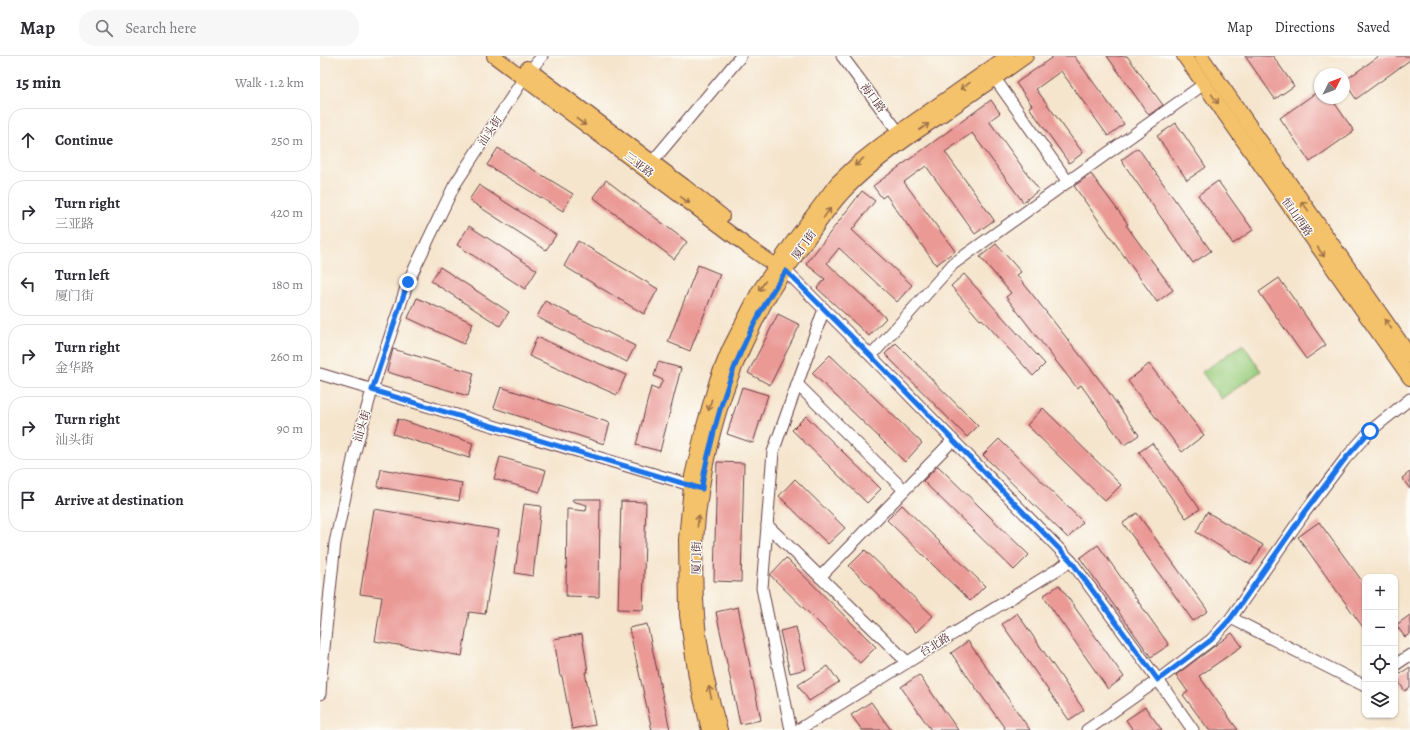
<!DOCTYPE html>
<meta charset="utf-8">
<style>
:root{--surface:#fff;--page:#f7f7f7;--text:#2b2b33;--muted:#7c7c81;--line:#e1e1e2}
body{margin:0;font-family:Alegreya,"Noto Serif SC",serif;background:var(--page);color:var(--text)}
.controls{position:absolute;right:12px;bottom:12px;display:grid;overflow:hidden;border-radius:8px;box-shadow:0 1px 3px #0004}
.controls button{width:36px;height:36px;display:grid;place-items:center;padding:0;border:0;border-bottom:1px solid var(--line);background:var(--surface);color:var(--text);font:20px sans-serif}
.compass{position:absolute;left:994px;top:12px;width:36px;height:36px;border-radius:50%;background:var(--surface);box-shadow:0 1px 3px #0004;rotate:48deg}
.stop{position:absolute;width:12px;height:12px;margin:-9px;border:3px solid #1a73e8;border-radius:50%;background:#fff}
.stop.end{background:#1a73e8;border-color:#fff;box-shadow:0 1px 4px #0008}
.list{margin:0;padding:0;list-style:none}
h2{display:flex;justify-content:space-between;align-items:center;height:52px;margin:0;padding:0 16px;font-size:17px}
h2 small{font-size:13px;font-weight:400;color:var(--muted)}
.list li{display:grid;grid-template-columns:26px 1fr auto;gap:12px;align-items:center;box-sizing:border-box;height:64px;margin:0 8px 8px;padding:0 8px;border:1px solid var(--line);border-radius:16px}
.list b{display:block;font-size:15px;white-space:nowrap}
.list p{margin:0;font-size:13px;white-space:nowrap;color:var(--muted)}
.list em{font-size:13px;font-style:normal;color:var(--muted)}
.icon{flex:none;width:22px;height:22px;fill:none;stroke:currentColor;stroke-width:2;stroke-linecap:round;stroke-linejoin:round}
.map{position:relative;flex:none;width:1090px;height:674px;overflow:hidden}
header{display:flex;align-items:center;gap:24px;box-sizing:border-box;height:56px;padding:0 20px;background:var(--surface);border-bottom:1px solid var(--line)}
header strong{font-size:19px}
nav{display:flex;gap:22px;margin-inline-start:auto;font-size:14px}
.search{width:280px;height:36px;background:var(--page);display:flex;align-items:center;gap:10px;box-sizing:border-box;padding:0 14px;border-radius:16px;color:var(--muted);font-size:15px}
main{display:flex}
aside{flex:1;background:var(--surface)}
.map>svg:first-child{display:block}
.green{fill:#99cd7d;stroke:#727654}
.building{fill:#ea9995}
.lines{fill:none;stroke-linecap:round;stroke-linejoin:round}
.minor-casing{stroke:#643d43;stroke-width:13}
.major-casing{stroke:#643d43;stroke-width:16}
.minor{stroke:#fff;stroke-width:11}
.major{stroke:#f3c26a;stroke-width:14}
.oneway{stroke:#9e704a}
.route{stroke:#1a73e8;stroke-width:5}
.labels{text-anchor:middle;dominant-baseline:central;stroke-width:3;stroke-linejoin:round;paint-order:stroke}
.street-label{font-size:11px;fill:#4a1f2b;stroke:#fdfcf7}
</style>
<header>
<strong>Map</strong>
<div class="search"><svg class="icon" aria-label="search" viewBox="0 0 24 24"><circle cx="10" cy="10" r="6"/><path d="M15 15l6 6"/></svg>Search here</div>
<nav><a>Map</a><a>Directions</a><a>Saved</a></nav>
</header>
<main>
<aside>
<h2>15 min<small>Walk · 1.2 km</small></h2>
<ul class="list">
<li><svg class="icon" aria-label="ahead" viewBox="0 0 24 24"><path d="M12 20V5M6 11l6-6 6 6"/></svg><div><b>Continue</b></div><em>250 m</em></li>
<li><svg class="icon" aria-label="right" viewBox="0 0 24 24"><path d="M7 20v-9h11M14 6l5 5-5 5"/></svg><div><b>Turn right</b><p>三亚路</p></div><em>420 m</em></li>
<li><svg class="icon" aria-label="left" viewBox="0 0 24 24"><path d="M17 20v-9H6M10 6l-5 5 5 5"/></svg><div><b>Turn left</b><p>厦门街</p></div><em>180 m</em></li>
<li><svg class="icon" aria-label="right" viewBox="0 0 24 24"><path d="M7 20v-9h11M14 6l5 5-5 5"/></svg><div><b>Turn right</b><p>金华路</p></div><em>260 m</em></li>
<li><svg class="icon" aria-label="right" viewBox="0 0 24 24"><path d="M7 20v-9h11M14 6l5 5-5 5"/></svg><div><b>Turn right</b><p>汕头街</p></div><em>90 m</em></li>
<li><svg class="icon" aria-label="arrive" viewBox="0 0 24 24"><path d="M6 21V4h12l-3 4 3 4H6"/></svg><div><b>Arrive at destination</b></div></li>
</ul>
</aside>
<div class="map">
<svg width="1090" height="674" viewBox="0 0 1090 674">
<rect width="100%" height="100%" fill="#fdfcf7"/>
<filter id="ink" filterUnits="userSpaceOnUse"><feTurbulence type="fractalNoise" baseFrequency=".025" numOctaves="2"/><feDisplacementMap in="SourceGraphic" scale="8" xChannelSelector="R" yChannelSelector="G"/><feConvolveMatrix kernelMatrix="1 2 1 2 8 2 1 2 1" color-interpolation-filters="sRGB"/></filter>
<filter id="wash" filterUnits="userSpaceOnUse"><feTurbulence type="fractalNoise" baseFrequency=".012" numOctaves="4" result="noise"/><feDisplacementMap in="SourceGraphic" scale="16" xChannelSelector="R" yChannelSelector="G"/><feGaussianBlur stdDeviation="0.9" result="paint"/><feColorMatrix in="noise" values="0 0 0 0 0 0 0 0 0 0 0 0 0 0 0 0 0 1.4 0 .05"/><feComposite in="paint" operator="in"/></filter>
<g filter="url(#wash)">
<rect width="100%" height="100%" fill="#f5e5cd"/>
<polygon class="green" points="923,288 941,315 901,343 882,316"/>
<g id="blocks">
<g class="building">
<polygon points="734,0 754,0 804,68 788,80 741,15 716,33 763,97 749,107 709,51 712,49 696,27"/>
<polygon points="787,0 807,0 843,49 829,59"/>
<polygon points="925,0 953,0 974,30 955,43"/>
<polygon points="1059,0 1090,0 1090,4 1036,43 1024,25"/>
<polygon points="1000,34 1000,42 1011,42 1034,75 990,106 960,62"/>
<polygon points="671,44 680,57 669,65 719,134 703,146 652,77 625,96 674,164 655,178 606,110 584,126 635,195 616,209 566,139 562,142 553,130"/>
<polygon points="856,67 886,111 867,124 837,80"/>
<polygon points="178,92 253,138 243,155 167,109"/>
<polygon points="818,92 891,195 873,207 801,104"/>
<polygon points="771,118 808,168 806,169 853,234 837,246 754,130"/>
<polygon points="286,124 367,186 354,203 273,141"/>
<polygon points="898,125 933,174 913,188 878,139"/>
<polygon points="159,129 236,179 226,194 149,144"/>
<polygon points="542,135 555,145 532,174 592,229 577,246 519,192 507,207 566,262 549,280 497,232 505,223 486,208"/>
<polygon points="149,170 217,214 205,233 137,189"/>
<polygon points="258,185 338,233 324,258 244,210"/>
<polygon points="676,188 701,216 697,219 782,327 819,379 804,389 761,329 757,332 686,241 691,237 660,201"/>
<polygon points="378,209 400,218 370,295 348,286"/>
<polygon points="120,211 189,256 180,270 111,225"/>
<polygon points="644,218 725,308 713,320 662,263 660,264 631,230"/>
<polygon points="959,222 1006,289 986,303 939,236"/>
<polygon points="97,242 153,267 144,288 88,262"/>
<polygon points="225,245 315,290 307,306 217,261"/>
<polygon points="458,258 480,269 450,329 428,317"/>
<polygon points="217,281 306,319 297,339 209,300"/>
<polygon points="576,287 658,370 647,381 565,298"/>
<polygon points="73,293 154,317 148,340 67,316"/>
<polygon points="510,299 602,387 585,406 492,317"/>
<polygon points="338,306 361,312 340,395 316,389 331,331 338,334 343,324 334,320"/>
<polygon points="829,308 884,379 862,396 808,325"/>
<polygon points="181,331 290,367 284,388 174,352"/>
<polygon points="422,331 448,339 433,387 407,378"/>
<polygon points="723,352 801,429 785,445 707,369"/>
<polygon points="486,360 561,433 547,447 472,374"/>
<polygon points="78,363 153,387 149,402 73,378"/>
<polygon points="679,383 763,466 748,482 663,399"/>
<polygon points="832,387 880,453 866,462 819,396"/>
<polygon points="180,401 226,414 220,436 174,423"/>
<polygon points="397,406 424,407 421,526 394,525"/>
<polygon points="618,410 709,499 694,514 603,425"/>
<polygon points="61,413 142,427 139,445 58,431"/>
<polygon points="1090,416 1090,433 1082,422"/>
<polygon points="475,423 525,472 508,488 459,440"/>
<polygon points="253,443 280,443 279,541 246,540 247,453 266,455 267,449 252,445"/>
<polygon points="301,445 326,446 323,554 298,553"/>
<polygon points="204,448 221,450 213,520 195,517"/>
<polygon points="582,449 665,530 650,545 567,464"/>
<polygon points="54,453 179,474 165,558 149,556 142,600 55,585 62,541 40,538"/>
<polygon points="887,456 943,489 931,509 876,476"/>
<polygon points="817,457 888,555 873,565 803,467"/>
<polygon points="999,466 1045,529 1045,574 978,481"/>
<polygon points="778,489 849,589 831,601 760,502"/>
<polygon points="545,494 613,560 596,576 529,510"/>
<polygon points="466,502 556,591 540,607 450,519"/>
<polygon points="739,529 804,621 788,633 723,540"/>
<polygon points="418,551 441,664 420,668 396,556"/>
<polygon points="697,557 764,654 749,664 682,568"/>
<polygon points="1090,559 1090,578 1085,581 1076,569"/>
<polygon points="327,568 350,674 332,674 309,572"/>
<polygon points="476,571 486,613 470,617 460,575"/>
<polygon points="912,577 922,590 879,620 918,674 889,674 863,639 868,636 856,619"/>
<polygon points="262,578 268,616 265,616 275,669 252,673 242,620 240,620 234,583"/>
<polygon points="648,585 710,674 686,674 631,597"/>
<polygon points="508,610 519,626 489,645 478,629"/>
<polygon points="1090,611 1090,631 1085,635 1075,621"/>
<polygon points="599,619 638,674 611,674 581,631"/>
<polygon points="551,646 571,674 542,674 531,659"/>
<polygon points="825,651 842,674 813,674 806,664"/>
</g>
</g>
</g>
<g filter="url(#ink)">
<use href="#blocks" fill-opacity="0" stroke="#643d43" stroke-width="1"/>
<g class="lines">
<defs>
<g id="minor">
<polyline points="522,0 583,82"/>
<polyline points="671,17 748,126"/>
<polyline points="327,112 421,0"/>
<polyline points="466,215 551,300 751,505 838,624 873,674"/>
<polyline points="551,300 633,208 884,28"/>
<polyline points="0,318 377,431"/>
<polyline points="477,328 584,434"/>
<polyline points="447,469 587,606"/>
<polyline points="500,521 633,384"/>
<polyline points="911,562 1045,630"/>
<polyline points="1075,609 1090,599"/>
<polyline points="0,638 1,621 15,487 34,399 52,334 88,226 134,130 204,22 222,0"/>
<polyline points="471,674 442,532 453,396 504,253"/>
<polyline points="478,674 751,505"/>
<polyline points="767,674 838,624 891,584 911,562 985,456 1025,403 1050,375 1090,343"/>
</g>
<g id="major">
<polyline points="174,0 427,190 456,210 463,214"/>
<polyline points="864,0 1090,322"/>
<polyline points="881,0 1090,300"/>
<polyline points="207,12 364,130 402,160"/>
<polyline points="389,674 376,621 367,559 366,484 372,420 384,370 397,324 409,294 439,235 472,187 517,127 538,107 562,88 688,0"/>
<path d="M400,674C389,636 380,598 377,559C369,459 389,357 434,269C439,259 443,249 449,240C456,227 465,215 474,203C489,181 508,151 527,132C555,104 587,82 620,60C649,40 678,20 706,0"/>
</g>
</defs>
<use href="#minor" class="minor-casing"/>
<use href="#major" class="major-casing"/>
<use href="#minor" class="minor"/>
<use href="#major" class="major"/>
</g>
<defs><path id="oneway-shaft" d="M-6 0H5M1.5-3L5.5 0L1.5 3" fill="none" stroke-width="1.6" stroke-linecap="round" stroke-linejoin="round"/></defs>
<g class="oneway">
<use href="#oneway-shaft" transform="translate(645 30) rotate(145)"/>
<use href="#oneway-shaft" transform="translate(895 43) rotate(55)"/>
<use href="#oneway-shaft" transform="translate(261 66) rotate(37)"/>
<use href="#oneway-shaft" transform="translate(604 71) rotate(-35)"/>
<use href="#oneway-shaft" transform="translate(539 106) rotate(139)"/>
<use href="#oneway-shaft" transform="translate(365 144) rotate(37)"/>
<use href="#oneway-shaft" transform="translate(985 150) rotate(-125)"/>
<use href="#oneway-shaft" transform="translate(507 157) rotate(-54)"/>
<use href="#oneway-shaft" transform="translate(1001 196) rotate(55)"/>
<use href="#oneway-shaft" transform="translate(442 230) rotate(124)"/>
<use href="#oneway-shaft" transform="translate(1068 268) rotate(-125)"/>
<use href="#oneway-shaft" transform="translate(390 349) rotate(106)"/>
<use href="#oneway-shaft" transform="translate(378 465) rotate(-84)"/>
<use href="#oneway-shaft" transform="translate(390 636) rotate(-102)"/>
</g>
</g>
<g class="lines" filter="url(#ink)">
<path class="route" d="M88,226L52,334L382,433C383,418 387,403 391,388C405,326 429,268 466,215L551,300L751,505L838,624L891,584L911,562L985,456L1025,403L1050,375"/>
</g>
<g class="labels">
<g class="street-label">
<text transform="translate(553 42) rotate(53)">海口路</text>
<text transform="translate(170 75) rotate(-57)">汕头街</text>
<text transform="translate(319 109) rotate(37)">三亚路</text>
<text transform="translate(977 161) rotate(55)">恒山西路</text>
<text transform="translate(484 189) rotate(-54)">厦门街</text>
<text transform="translate(42 370) rotate(-74)">汕头街</text>
<text transform="translate(376 502) rotate(-90)">厦门街</text>
<text transform="translate(615 589) rotate(-32)">台北路</text>
</g>
</g>
</svg>
<div class="controls">
<button>+</button>
<button>−</button>
<button><svg class="icon" aria-label="locate" viewBox="0 0 24 24"><circle cx="12" cy="12" r="6"/><path d="M12 2v4M12 18v4M2 12h4M18 12h4"/></svg></button>
<button><svg class="icon" aria-label="layers" viewBox="0 0 24 24"><path d="M12 4l9 5-9 5-9-5zM3 14l9 5 9-5"/></svg></button>
</div>
<svg class="compass" viewBox="-18 -18 36 36"><path d="M0-13l5 13h-10z" fill="#e53935"/><path d="M0 13l5-13h-10z" fill="#7c7c81"/></svg>
<div class="stop" style="left:1050px;top:375px"></div>
<div class="stop end" style="left:88px;top:226px"></div>
</div>
</main>
